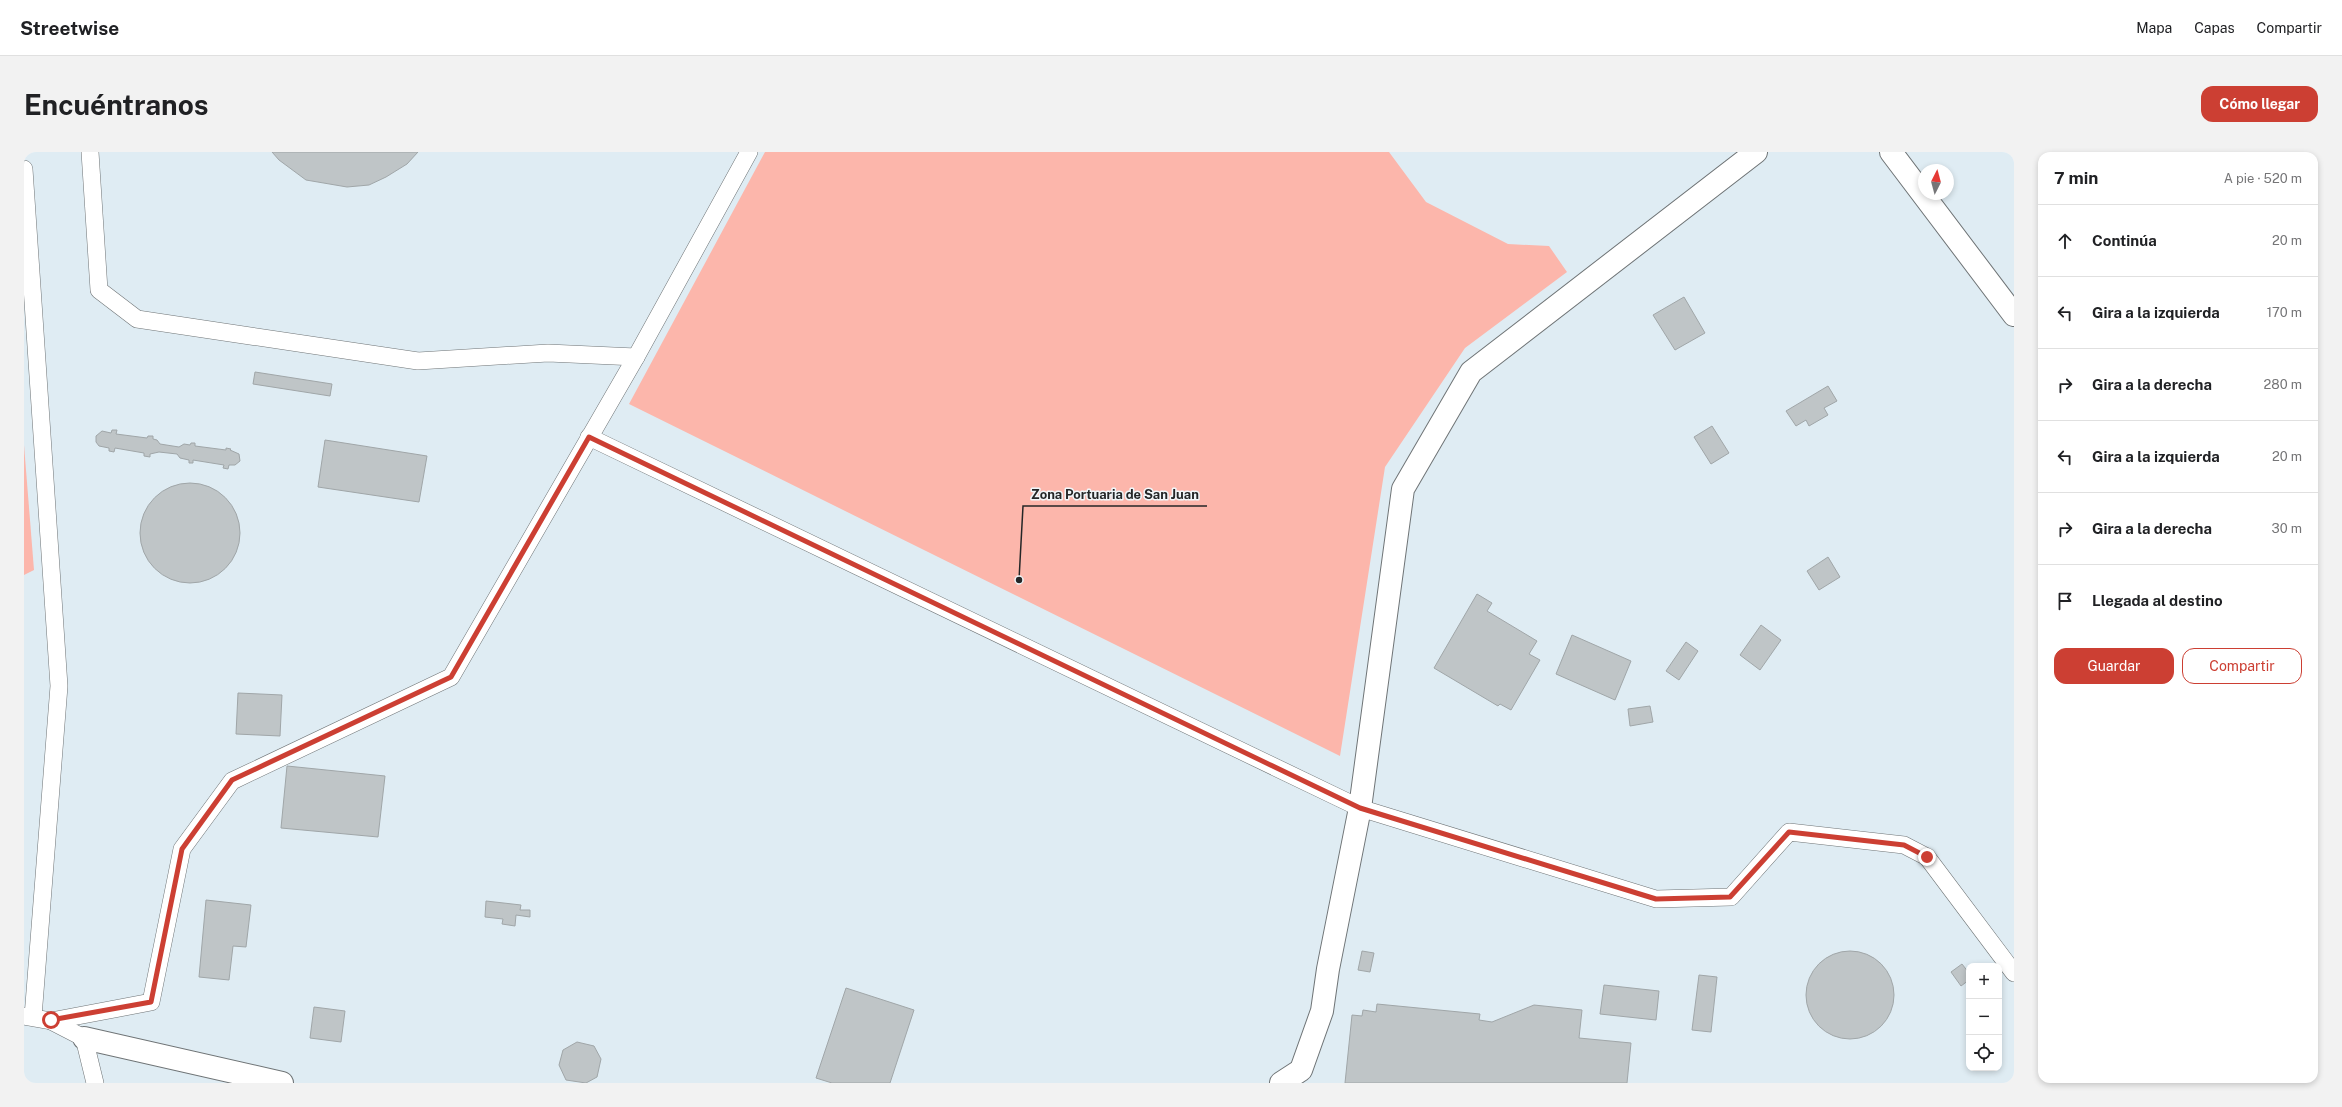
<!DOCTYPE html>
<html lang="es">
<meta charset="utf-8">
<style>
:root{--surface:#fff;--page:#f2f2f2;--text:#202124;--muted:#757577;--line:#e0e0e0;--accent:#cc3f33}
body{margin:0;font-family:"Public Sans",sans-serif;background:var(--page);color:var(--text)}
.controls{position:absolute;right:12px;bottom:12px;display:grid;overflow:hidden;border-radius:8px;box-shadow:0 2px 6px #0003}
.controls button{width:36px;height:36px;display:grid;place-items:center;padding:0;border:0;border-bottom:1px solid var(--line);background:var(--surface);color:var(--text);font:20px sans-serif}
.compass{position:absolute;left:1894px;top:12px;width:36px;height:36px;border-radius:50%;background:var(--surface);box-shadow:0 2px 6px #0003;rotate:6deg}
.stop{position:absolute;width:12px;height:12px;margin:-9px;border:3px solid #cc3f33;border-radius:50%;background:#fff}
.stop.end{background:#cc3f33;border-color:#fff;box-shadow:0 1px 4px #0008}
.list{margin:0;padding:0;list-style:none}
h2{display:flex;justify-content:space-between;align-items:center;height:52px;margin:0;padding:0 16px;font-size:17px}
h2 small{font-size:13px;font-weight:400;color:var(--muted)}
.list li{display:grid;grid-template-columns:26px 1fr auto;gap:12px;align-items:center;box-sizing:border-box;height:72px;padding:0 16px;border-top:1px solid var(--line)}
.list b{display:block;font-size:15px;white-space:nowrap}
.list em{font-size:13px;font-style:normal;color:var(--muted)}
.actions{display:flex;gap:8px;padding:12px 16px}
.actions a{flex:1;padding:9px 0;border:1px solid var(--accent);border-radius:12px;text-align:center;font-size:14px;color:var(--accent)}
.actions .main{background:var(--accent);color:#fff}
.icon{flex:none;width:22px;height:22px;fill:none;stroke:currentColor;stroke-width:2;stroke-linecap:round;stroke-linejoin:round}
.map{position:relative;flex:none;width:1990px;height:931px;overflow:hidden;border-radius:12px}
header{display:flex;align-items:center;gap:24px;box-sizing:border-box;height:56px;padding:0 20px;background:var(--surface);border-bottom:1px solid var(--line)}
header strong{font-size:19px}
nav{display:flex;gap:22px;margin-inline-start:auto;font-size:14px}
.intro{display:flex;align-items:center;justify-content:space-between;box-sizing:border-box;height:96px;padding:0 24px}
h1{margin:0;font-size:28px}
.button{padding:10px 18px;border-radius:12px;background:var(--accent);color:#fff;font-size:14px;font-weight:700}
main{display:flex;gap:24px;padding:0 24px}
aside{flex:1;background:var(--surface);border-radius:12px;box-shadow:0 2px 6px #0003}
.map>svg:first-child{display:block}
.built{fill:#dfecf3;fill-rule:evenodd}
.green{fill:#fcb6ab}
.building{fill:#bfc5c7;stroke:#a0a6a8}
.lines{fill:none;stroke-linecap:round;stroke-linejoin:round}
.lane-casing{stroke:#6f7476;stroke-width:18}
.street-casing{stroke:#6f7476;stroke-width:24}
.secondary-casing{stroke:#6f7476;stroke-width:24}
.lane{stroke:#fff;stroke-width:17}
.street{stroke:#fff;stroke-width:22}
.secondary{stroke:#fff;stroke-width:22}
.route{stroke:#cc3f33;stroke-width:5}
.leader{fill:none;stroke:#242627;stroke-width:1.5}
.callout-dot{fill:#242627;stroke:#f1f6f9;stroke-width:1.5}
.callout-label{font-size:13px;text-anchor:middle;font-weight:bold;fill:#242627;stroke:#f1f6f9;stroke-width:3;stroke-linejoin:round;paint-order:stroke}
</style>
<header>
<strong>Streetwise</strong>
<nav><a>Mapa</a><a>Capas</a><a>Compartir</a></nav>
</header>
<div class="intro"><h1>Encuéntranos</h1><a class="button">Cómo llegar</a></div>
<main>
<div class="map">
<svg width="1990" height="931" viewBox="0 0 1990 931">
<rect width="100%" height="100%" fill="#f1f6f9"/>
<path class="built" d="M0,0H1990V931H0ZM1900,18H1924V42H1900ZM1945,814H1975V916H1945Z"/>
<g class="green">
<polygon points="741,0 1365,0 1402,50 1484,92 1525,94 1543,120 1441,196 1361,315 1316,604 605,252"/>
<polygon points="0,293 10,418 0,423"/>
</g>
<g class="building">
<polygon points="248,0 394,0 383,12 362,25 345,33 323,35 282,28 255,8"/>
<polygon points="1660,145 1681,181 1651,198 1629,163"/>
<polygon points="231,220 308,232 306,244 229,232"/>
<polygon points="1804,234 1813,249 1800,256 1804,263 1785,274 1782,268 1772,274 1762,259"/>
<polygon points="1688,274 1705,301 1687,312 1670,285"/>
<polygon points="88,278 93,278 92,282 123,286 124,284 129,284 129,287 133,288 136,292 155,295 160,292 166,293 167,291 171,291 171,294 202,298 202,296 207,297 206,298 215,302 216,309 211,313 205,313 204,317 199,316 200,313 169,308 169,311 165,311 165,308 156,306 153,302 135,300 126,302 126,305 120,304 120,301 91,296 90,300 85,299 85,296 75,294 72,290 72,284 78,279 87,281"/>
<polygon points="301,288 403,304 395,350 294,335"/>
<circle cx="166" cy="381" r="50"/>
<polygon points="1804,405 1816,425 1795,438 1783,419"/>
<polygon points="1453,442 1468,451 1463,459 1513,489 1505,502 1516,508 1487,558 1476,552 1474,554 1410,516"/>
<polygon points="1737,473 1757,488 1736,518 1716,503"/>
<polygon points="1548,483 1607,509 1591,548 1532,522"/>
<polygon points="1662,490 1674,499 1655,528 1642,519"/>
<polygon points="214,541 258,543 256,584 212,582"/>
<polygon points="1626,554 1629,570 1606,574 1604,557"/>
<polygon points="263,614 361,624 354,685 257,676"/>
<polygon points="182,748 227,753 222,795 209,794 205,828 175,825"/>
<polygon points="462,749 497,753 496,758 506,758 506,765 492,763 491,774 478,772 479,767 461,765"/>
<polygon points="1338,799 1350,801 1346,820 1334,818"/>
<circle cx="1826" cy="843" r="44"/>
<polygon points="1938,812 1945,821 1945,828 1937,834 1927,820"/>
<polygon points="1675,823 1693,825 1687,880 1668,878"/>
<polygon points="1580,833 1635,839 1632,868 1576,862"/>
<polygon points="822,836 890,858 866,931 808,931 792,926"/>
<polygon points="1353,852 1456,862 1455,868 1468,870 1510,853 1558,858 1555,886 1607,891 1603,931 1321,931 1328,863 1338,864 1339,858 1352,860"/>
<polygon points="290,855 321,859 317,890 286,886"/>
<polygon points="553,890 570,894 577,907 573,925 562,931 542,928 535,913 539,898"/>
</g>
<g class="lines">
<defs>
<g id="lane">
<polyline points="66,0 75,138 113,167 394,209 524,201 612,205"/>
<polyline points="0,17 35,534 9,865"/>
<polyline points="565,285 1336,656 1632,747 1707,745 1765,680 1880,693 1903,705 1990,821"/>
<polyline points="0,864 27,869 127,850 158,697 208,629 427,525 612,205 725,0"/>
<polyline points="27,869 60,886 71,931"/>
</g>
<g id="street">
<polyline points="60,886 258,931"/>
<polyline points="1257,931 1277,918 1298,859 1304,817 1336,656 1379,337 1447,220 1732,0"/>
</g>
<polyline id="secondary" points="1867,0 1990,163"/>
</defs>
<use href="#lane" class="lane-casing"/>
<use href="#street" class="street-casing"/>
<use href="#secondary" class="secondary-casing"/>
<use href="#lane" class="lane"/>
<use href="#street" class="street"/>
<use href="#secondary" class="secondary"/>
</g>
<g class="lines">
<polyline class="route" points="27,868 127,850 158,697 208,628 427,525 565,285 1336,656 1632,747 1706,745 1765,680 1880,693 1903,705"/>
</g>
<path class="leader" d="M995 428L999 354H1183"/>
<circle class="callout-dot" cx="995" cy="428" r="4"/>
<g class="callout-label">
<text x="1091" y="347">Zona Portuaria de San Juan</text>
</g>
</svg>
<div class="controls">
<button>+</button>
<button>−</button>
<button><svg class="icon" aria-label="locate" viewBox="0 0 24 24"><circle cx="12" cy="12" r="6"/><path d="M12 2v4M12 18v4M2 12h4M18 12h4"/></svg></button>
</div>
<svg class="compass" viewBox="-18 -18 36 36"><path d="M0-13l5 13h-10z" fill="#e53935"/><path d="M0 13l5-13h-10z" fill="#757577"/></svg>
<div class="stop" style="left:27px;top:868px"></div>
<div class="stop end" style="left:1903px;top:705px"></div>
</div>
<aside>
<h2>7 min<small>A pie · 520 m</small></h2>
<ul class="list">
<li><svg class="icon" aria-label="ahead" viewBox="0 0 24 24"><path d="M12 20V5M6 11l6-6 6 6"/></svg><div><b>Continúa</b></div><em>20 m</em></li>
<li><svg class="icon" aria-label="left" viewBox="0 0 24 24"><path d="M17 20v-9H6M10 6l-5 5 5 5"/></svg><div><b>Gira a la izquierda</b></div><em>170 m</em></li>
<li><svg class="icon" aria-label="right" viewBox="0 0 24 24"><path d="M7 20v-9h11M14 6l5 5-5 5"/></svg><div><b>Gira a la derecha</b></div><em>280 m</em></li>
<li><svg class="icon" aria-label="left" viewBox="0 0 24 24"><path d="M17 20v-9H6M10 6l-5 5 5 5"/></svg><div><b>Gira a la izquierda</b></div><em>20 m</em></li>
<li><svg class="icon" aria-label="right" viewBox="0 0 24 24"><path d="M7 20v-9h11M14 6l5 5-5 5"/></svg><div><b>Gira a la derecha</b></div><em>30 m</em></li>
<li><svg class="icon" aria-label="arrive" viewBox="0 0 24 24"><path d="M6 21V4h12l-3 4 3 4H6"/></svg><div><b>Llegada al destino</b></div></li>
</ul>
<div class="actions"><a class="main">Guardar</a><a>Compartir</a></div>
</aside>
</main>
